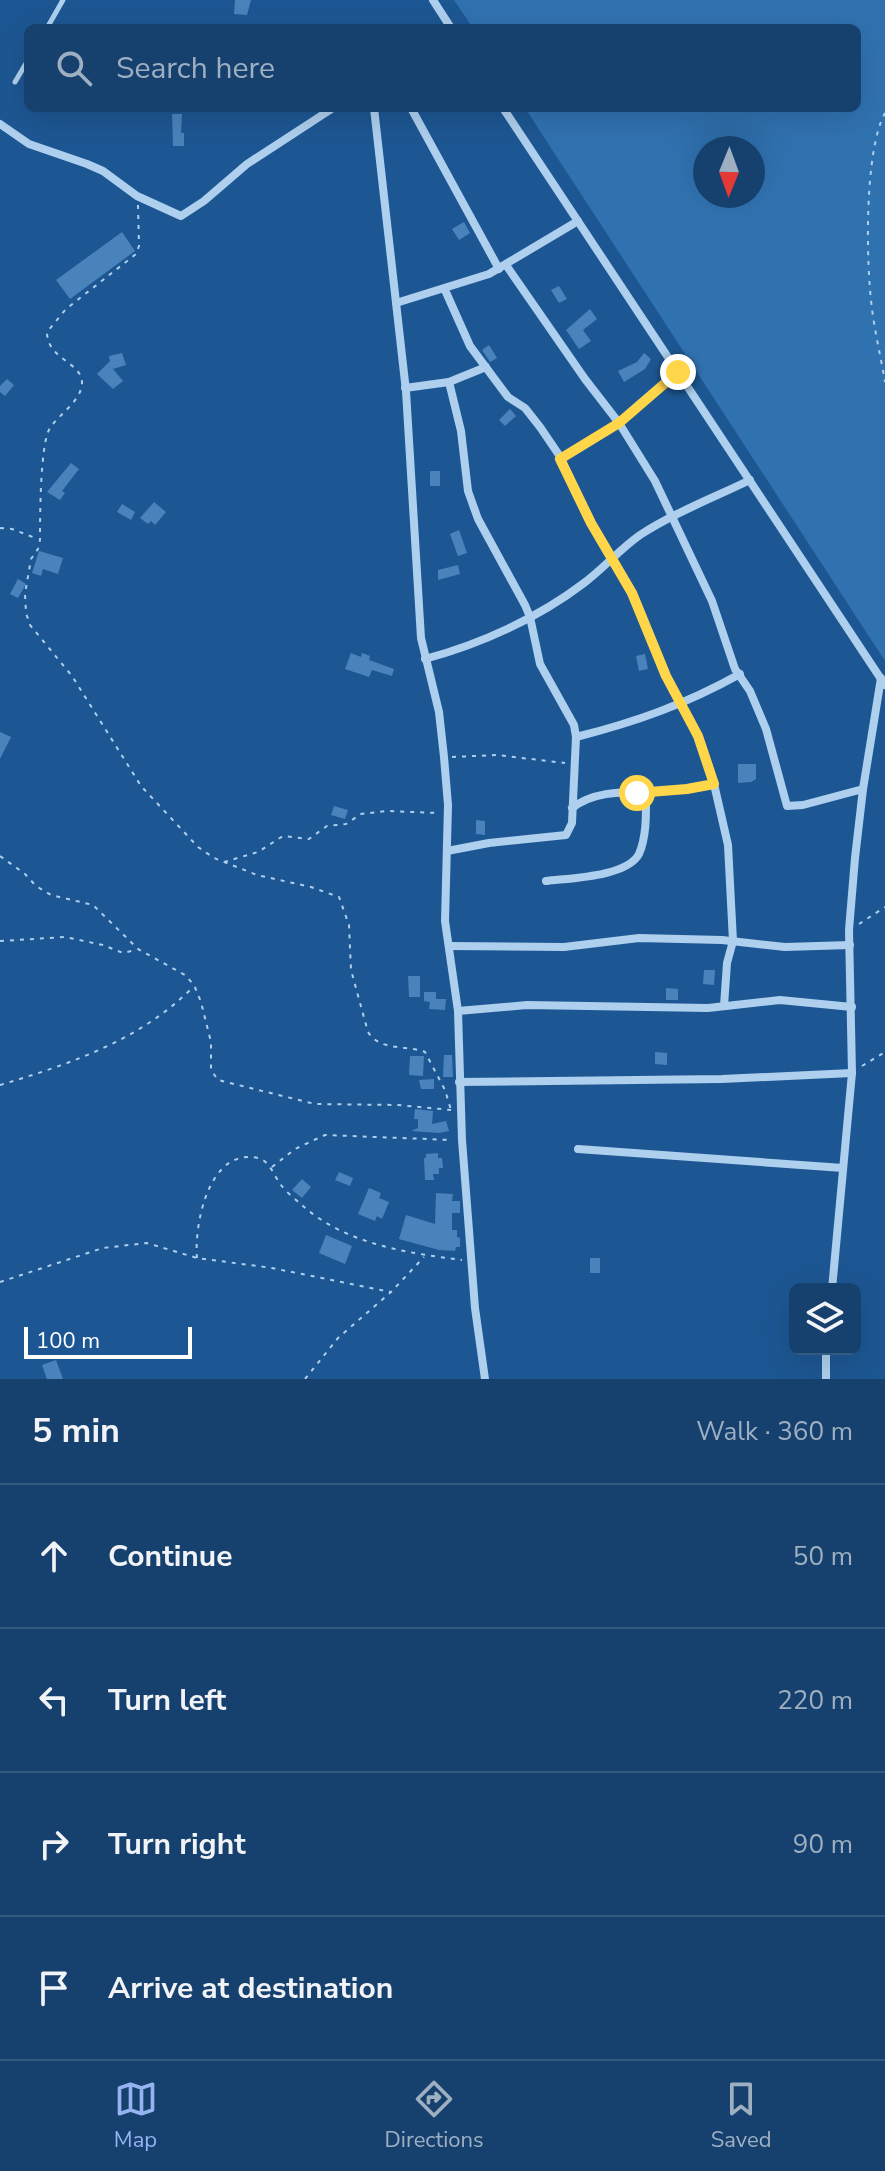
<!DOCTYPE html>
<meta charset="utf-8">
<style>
:root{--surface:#16416e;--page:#1f4873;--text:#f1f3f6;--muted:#9eafc2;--line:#355a81;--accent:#95b2f1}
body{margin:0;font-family:"Nunito Sans",sans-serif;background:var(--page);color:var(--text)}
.controls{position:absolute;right:24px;bottom:24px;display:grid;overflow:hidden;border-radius:12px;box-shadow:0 8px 32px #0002}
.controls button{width:72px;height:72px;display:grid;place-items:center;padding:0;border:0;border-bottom:2px solid var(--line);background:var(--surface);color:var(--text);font:40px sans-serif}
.compass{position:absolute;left:693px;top:136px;width:72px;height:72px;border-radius:50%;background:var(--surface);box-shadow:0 8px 32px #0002;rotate:181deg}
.scale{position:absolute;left:24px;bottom:20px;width:168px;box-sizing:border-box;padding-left:8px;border:4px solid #fff;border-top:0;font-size:22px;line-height:28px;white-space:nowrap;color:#fff;-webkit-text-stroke:6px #1d5793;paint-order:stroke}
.stop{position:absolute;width:24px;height:24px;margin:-18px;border:6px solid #ffd54a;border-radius:50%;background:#fff}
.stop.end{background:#ffd54a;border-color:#fff;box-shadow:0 2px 8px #0008}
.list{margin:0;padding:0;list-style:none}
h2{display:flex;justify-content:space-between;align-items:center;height:104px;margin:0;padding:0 32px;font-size:34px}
h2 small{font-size:26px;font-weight:400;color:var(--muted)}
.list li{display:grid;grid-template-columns:52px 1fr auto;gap:24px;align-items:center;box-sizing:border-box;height:144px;padding:0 32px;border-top:2px solid var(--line)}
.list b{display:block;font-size:30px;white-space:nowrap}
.list em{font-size:26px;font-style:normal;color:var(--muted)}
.icon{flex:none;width:44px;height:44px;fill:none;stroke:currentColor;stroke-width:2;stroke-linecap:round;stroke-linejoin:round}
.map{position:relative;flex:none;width:885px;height:1379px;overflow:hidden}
.search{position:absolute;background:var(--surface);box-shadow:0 8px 32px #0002;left:24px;right:24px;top:24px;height:88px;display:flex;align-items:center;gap:20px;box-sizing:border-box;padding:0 28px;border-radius:12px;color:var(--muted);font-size:30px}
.sheet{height:680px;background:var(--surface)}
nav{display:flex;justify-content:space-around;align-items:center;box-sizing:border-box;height:112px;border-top:2px solid var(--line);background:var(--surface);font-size:22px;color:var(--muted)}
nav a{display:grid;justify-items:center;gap:4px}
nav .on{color:var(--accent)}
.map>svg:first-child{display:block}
.green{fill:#3072b0;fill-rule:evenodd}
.building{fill:#4a83bb}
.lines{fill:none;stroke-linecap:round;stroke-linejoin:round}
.path{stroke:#aecfee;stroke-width:2;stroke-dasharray:4 6;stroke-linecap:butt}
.lane{stroke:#aecfee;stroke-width:5}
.street{stroke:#aecfee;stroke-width:8}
.route{stroke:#ffd54a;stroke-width:10}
</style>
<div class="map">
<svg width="885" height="1379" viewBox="0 0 885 1379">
<rect width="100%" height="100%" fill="#1d5793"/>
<path class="green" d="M454,0H885V661L525,108H857V28H473ZM705,148H753V196H705Z"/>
<g class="building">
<polygon points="235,0 251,0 247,15 234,14"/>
<polygon points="172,114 182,114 181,133 184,133 184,146 173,146"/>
<polygon points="464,222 470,233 459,240 452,229"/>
<polygon points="122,232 135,251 70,299 56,280"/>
<polygon points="559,286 567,299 559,303 551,290"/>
<polygon points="590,309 597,319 583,330 591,341 579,349 566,330"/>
<polygon points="489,345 497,358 490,362 482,350"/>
<polygon points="122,353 126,365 113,369 123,381 113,389 97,374 110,361 109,356"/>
<polygon points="644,353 651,359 645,369 624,382 618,371 637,362"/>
<polygon points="7,379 14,385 5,396 0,392 0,386"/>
<polygon points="510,409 516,416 505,426 499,420"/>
<polygon points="71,463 79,469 62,491 65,493 60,500 47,492"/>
<rect x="430" y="471" width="10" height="15"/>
<polygon points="154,502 166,512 155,525 151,521 148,524 140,518"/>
<polygon points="122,504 135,512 131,520 117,512"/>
<polygon points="459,530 467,553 458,556 450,534"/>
<polygon points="39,551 63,558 58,574 43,569 41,576 32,573"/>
<polygon points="458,565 460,574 438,580 438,570"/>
<polygon points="18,579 26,584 18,598 10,594"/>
<polygon points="351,653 361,657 362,653 370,656 369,660 394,669 392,676 372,670 369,677 345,669"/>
<polygon points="645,654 648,669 639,671 636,656"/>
<polygon points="0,732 11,737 0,759"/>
<polygon points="738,764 756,764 756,779 751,782 738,783"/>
<polygon points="334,806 348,810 345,819 331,815"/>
<polygon points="476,820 485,821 485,835 476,834"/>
<polygon points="704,970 715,970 714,985 703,984"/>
<polygon points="408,976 420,976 420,997 409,997"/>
<polygon points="666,988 678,989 678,1000 666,1000"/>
<polygon points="424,992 436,992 436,999 446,999 445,1010 429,1009 430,1002 424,1001"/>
<polygon points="655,1052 667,1053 667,1065 655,1064"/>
<polygon points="444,1055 452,1055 453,1077 443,1077"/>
<polygon points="410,1056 424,1056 423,1076 409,1075"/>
<polygon points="434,1079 434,1089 421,1089 419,1080"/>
<polygon points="415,1109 433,1111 432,1124 446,1121 449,1131 439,1133 411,1131 418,1128 418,1119 414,1119"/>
<polygon points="438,1153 438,1158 442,1158 443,1168 439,1168 439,1174 433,1174 434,1180 425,1180 424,1158 426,1158 426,1154"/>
<polygon points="339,1172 353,1178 350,1186 335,1180"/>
<polygon points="302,1179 311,1187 302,1198 292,1190"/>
<polygon points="369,1188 381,1193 379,1198 389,1202 382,1219 377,1216 375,1221 358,1214"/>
<polygon points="436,1193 453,1194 452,1201 460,1201 460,1213 452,1213 452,1230 457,1230 457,1237 460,1238 460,1247 456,1247 455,1251 439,1250 399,1239 406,1215 435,1224"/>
<polygon points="326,1235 352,1246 345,1264 319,1253"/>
<rect x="590" y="1258" width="10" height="15"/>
<polygon points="56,1360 63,1379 47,1379 42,1365"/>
</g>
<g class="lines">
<g class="path">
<path d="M885,113C864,151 866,264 872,309C875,333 881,358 885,382"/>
<path d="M138,205L139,246L136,254L66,309L47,332C47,359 81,362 82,382C82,401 60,413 50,428C40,443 40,519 40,540L38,549L31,559L25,594L26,613L30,625L72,676L141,786L198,847L214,858L257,875L311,887L339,897L349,925L351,970L368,1032C379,1051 406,1045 425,1052L445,1090L451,1110"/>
<polyline points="0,528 12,529 38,539"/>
<polyline points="452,757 497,755 565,763"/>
<polyline points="0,856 25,874 36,886 51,895 93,905 138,949 185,975 194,985 201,1002 211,1042 211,1070 218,1080 315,1104 398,1105 451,1110"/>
<polyline points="224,862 258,852 283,836 309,839 327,826 346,824 361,814 387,811 439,813"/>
<polyline points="859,924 885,907"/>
<polyline points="0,941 65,937 103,945 123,953 135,950"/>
<polyline points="862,1066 885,1052"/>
<path d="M0,1085C70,1064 141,1040 193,987"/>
<polyline points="272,1167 295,1149 325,1135 452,1140"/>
<path d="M197,1258C194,1224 209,1147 258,1158C270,1161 274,1176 281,1185C286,1192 296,1200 303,1206C346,1244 407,1253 462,1260"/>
<polyline points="0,1282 103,1248 147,1243 197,1258 272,1268 391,1292"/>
<polyline points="305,1379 338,1338 391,1292 424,1257"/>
</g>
<g class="lane">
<polyline points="47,28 63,0"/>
<polyline points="15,82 28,60"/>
</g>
<g class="street">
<polyline points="433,0 451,28"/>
<polyline points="374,108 406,391 421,638 439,712 444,757 448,805 445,921 458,1011 462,1140 475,1308 485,1379"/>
<polyline points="411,108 499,269"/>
<polyline points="503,108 885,685"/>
<polyline points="0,124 29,144 87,164 103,171 137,196 181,216 204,201 247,164 333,108"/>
<polyline points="506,265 585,379 619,423 655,481 712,601 735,669 750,691 766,729 787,806 803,805 863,789"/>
<polyline points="445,290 470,346 508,397 525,408 540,427 559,455 591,523 632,593 666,676 698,736 714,784 728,845 733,941 727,963 724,1006"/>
<polyline points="396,303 489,274 578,221"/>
<polyline points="405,388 449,382 486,367"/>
<polyline points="560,459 619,423 678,372"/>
<path d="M425,659C481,644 538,618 584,583C604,568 620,549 640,535C674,513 713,498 750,480"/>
<path d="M576,737C636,722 686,704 740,674"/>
<path d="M572,808C598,788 633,793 664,791C681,790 697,787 714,784"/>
<polyline points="447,851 489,843 566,835 572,823 576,737 574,725 540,664 530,617 525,605 478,519 468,491 461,431 449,382"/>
<path d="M546,881C569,878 627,877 639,854C647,836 646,812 646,792"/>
<polyline points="449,946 564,947 639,938 722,940 785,947 850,945"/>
<polyline points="458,1011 527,1005 708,1008 780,1000 852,1007"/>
<polyline points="459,1082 722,1079 852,1073"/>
<polyline points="578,1149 843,1168"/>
<polyline points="832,1289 852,1073 849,930 855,858 863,789 881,678"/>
<polyline points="826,1349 826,1379"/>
</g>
</g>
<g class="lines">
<polyline class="route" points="637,793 687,789 714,784 698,736 666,676 632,593 591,523 560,459 619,423 678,372"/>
</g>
</svg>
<div class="controls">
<button><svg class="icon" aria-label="layers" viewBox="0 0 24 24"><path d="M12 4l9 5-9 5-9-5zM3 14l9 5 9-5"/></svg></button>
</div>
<svg class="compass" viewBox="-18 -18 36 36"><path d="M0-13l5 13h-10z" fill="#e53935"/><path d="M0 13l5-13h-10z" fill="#9eafc2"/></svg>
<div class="scale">100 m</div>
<div class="stop" style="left:637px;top:793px"></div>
<div class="stop end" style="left:678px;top:372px"></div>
<div class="search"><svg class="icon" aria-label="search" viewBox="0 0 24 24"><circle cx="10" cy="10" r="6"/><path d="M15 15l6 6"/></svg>Search here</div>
</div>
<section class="sheet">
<h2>5 min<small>Walk · 360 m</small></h2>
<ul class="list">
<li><svg class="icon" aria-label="ahead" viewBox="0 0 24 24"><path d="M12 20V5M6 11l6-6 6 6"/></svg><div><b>Continue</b></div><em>50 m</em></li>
<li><svg class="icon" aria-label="left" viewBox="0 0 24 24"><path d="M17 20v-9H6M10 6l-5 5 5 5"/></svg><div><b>Turn left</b></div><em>220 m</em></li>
<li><svg class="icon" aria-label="right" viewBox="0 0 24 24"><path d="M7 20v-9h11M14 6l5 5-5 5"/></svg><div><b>Turn right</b></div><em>90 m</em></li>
<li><svg class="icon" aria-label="arrive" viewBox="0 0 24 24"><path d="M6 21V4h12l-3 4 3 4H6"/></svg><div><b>Arrive at destination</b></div></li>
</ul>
</section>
<nav>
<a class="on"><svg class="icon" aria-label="map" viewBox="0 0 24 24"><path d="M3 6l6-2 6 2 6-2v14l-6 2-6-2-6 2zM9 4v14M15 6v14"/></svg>Map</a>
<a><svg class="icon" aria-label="directions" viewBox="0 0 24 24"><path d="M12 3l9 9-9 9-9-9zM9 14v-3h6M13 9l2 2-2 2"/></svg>Directions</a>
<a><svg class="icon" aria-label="saved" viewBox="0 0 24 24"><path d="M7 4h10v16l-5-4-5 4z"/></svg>Saved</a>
</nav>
